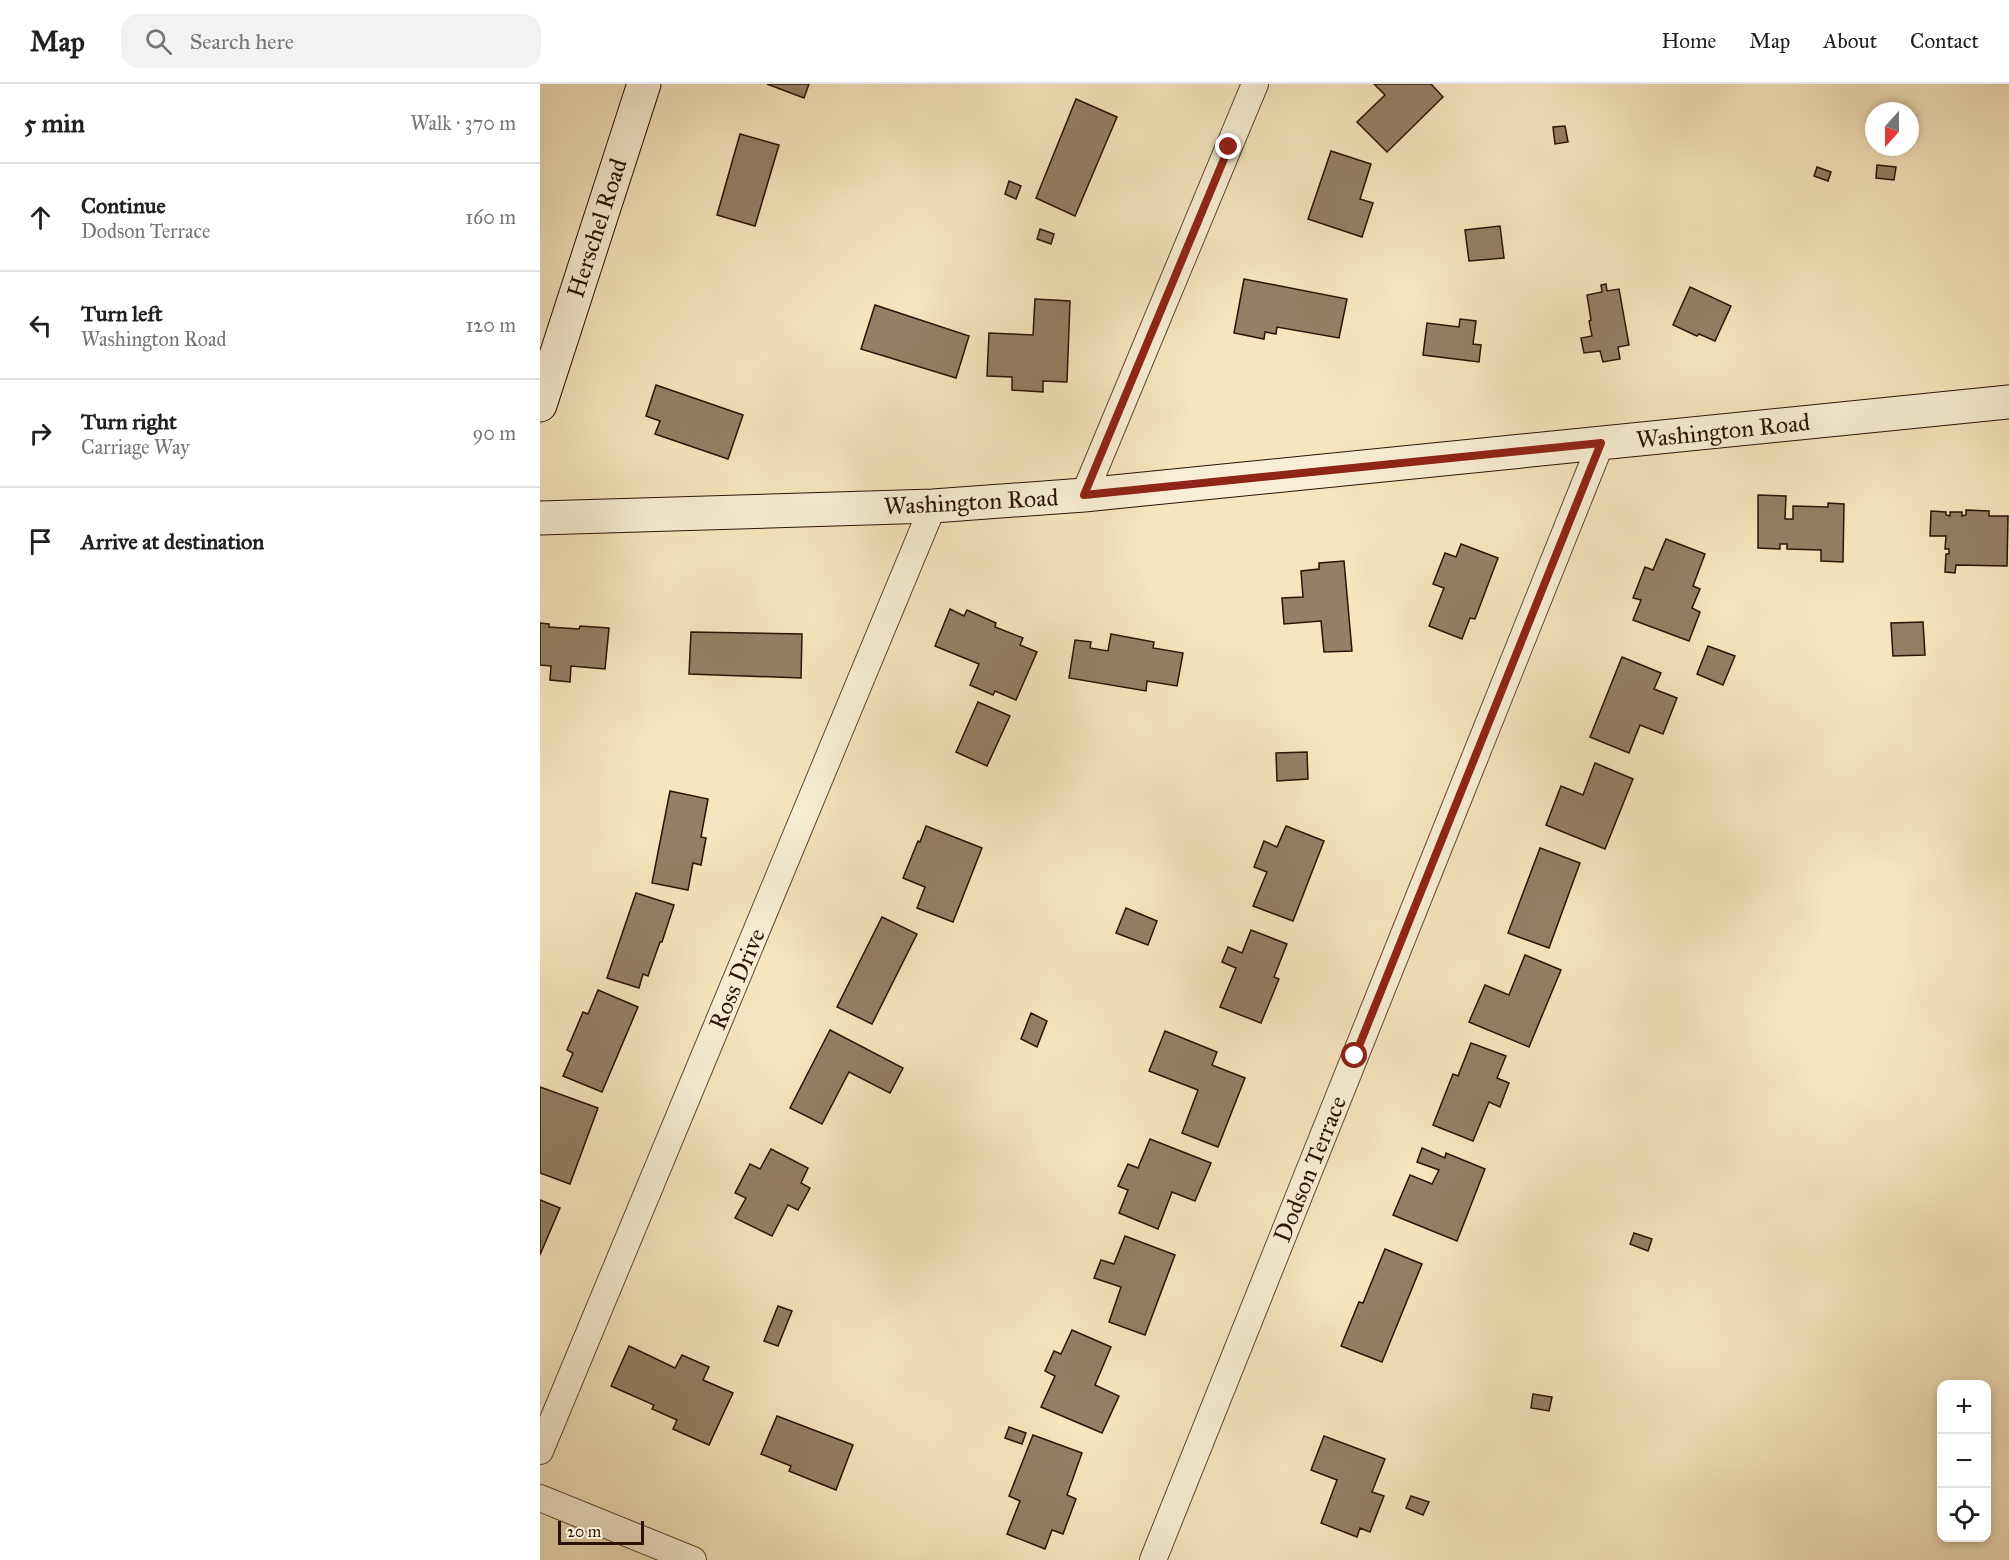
<!DOCTYPE html>
<meta charset="utf-8">
<style>
:root{--surface:#fff;--page:#f2f2f2;--text:#202124;--muted:#757577;--line:#e0e0e0}
body{margin:0;font-family:"IM FELL Great Primer",serif;background:var(--page);color:var(--text)}
.controls{position:absolute;right:18px;bottom:18px;display:grid;overflow:hidden;border-radius:12px;box-shadow:0 3px 9px #0003}
.controls button{width:54px;height:54px;display:grid;place-items:center;padding:0;border:0;border-bottom:2px solid var(--line);background:var(--surface);color:var(--text);font:30px sans-serif}
.compass{position:absolute;left:1325px;top:18px;width:54px;height:54px;border-radius:50%;background:var(--surface);box-shadow:0 3px 9px #0003;rotate:201deg}
.scale{position:absolute;left:18px;bottom:15px;width:86px;box-sizing:border-box;padding-left:6px;border:3px solid #2c1107;border-top:0;font-size:16px;line-height:21px;white-space:nowrap;color:#2c1107;-webkit-text-stroke:4px #f9eed5;paint-order:stroke}
.stop{position:absolute;width:18px;height:18px;margin:-14px;border:4px solid #8f2418;border-radius:50%;background:#fff}
.stop.end{background:#8f2418;border-color:#fff;box-shadow:0 2px 6px #0008}
.list{margin:0;padding:0;list-style:none}
h2{display:flex;justify-content:space-between;align-items:center;height:78px;margin:0;padding:0 24px;font-size:26px}
h2 small{font-size:20px;font-weight:400;color:var(--muted)}
.list li{display:grid;grid-template-columns:39px 1fr auto;gap:18px;align-items:center;box-sizing:border-box;height:108px;padding:0 24px;border-top:2px solid var(--line)}
.list b{display:block;font-size:22px;white-space:nowrap}
.list p{margin:0;font-size:20px;white-space:nowrap;color:var(--muted)}
.list em{font-size:20px;font-style:normal;color:var(--muted)}
.icon{flex:none;width:33px;height:33px;fill:none;stroke:currentColor;stroke-width:2;stroke-linecap:round;stroke-linejoin:round}
.map{position:relative;flex:none;width:1469px;height:1476px;overflow:hidden}
header{display:flex;align-items:center;gap:36px;box-sizing:border-box;height:84px;padding:0 30px;background:var(--surface);border-bottom:2px solid var(--line)}
header strong{font-size:28px}
nav{display:flex;gap:33px;margin-inline-start:auto;font-size:21px}
.search{width:420px;height:54px;background:var(--page);display:flex;align-items:center;gap:15px;box-sizing:border-box;padding:0 21px;border-radius:18px;color:var(--muted);font-size:22px}
main{display:flex}
aside{flex:1;background:var(--surface)}
.map>svg:first-child{display:block}
.building{fill:#957f66;stroke:#2c1107;stroke-width:1.5}
.lines{fill:none;stroke-linecap:round;stroke-linejoin:round}
.street-casing{stroke:#5e4635;stroke-width:28}
.secondary-casing{stroke:#2c1107;stroke-width:35}
.street{stroke:#f9eed5;stroke-width:26}
.secondary{stroke:#f9eed5;stroke-width:33}
.route{stroke:#8f2418;stroke-width:8}
.labels{text-anchor:middle;dominant-baseline:central;stroke-width:4.5;stroke-linejoin:round;paint-order:stroke}
.street-label{font-size:24px;fill:#2c1107;stroke:#f9eed5}
</style>
<header>
<strong>Map</strong>
<div class="search"><svg class="icon" aria-label="search" viewBox="0 0 24 24"><circle cx="10" cy="10" r="6"/><path d="M15 15l6 6"/></svg>Search here</div>
<nav><a>Home</a><a>Map</a><a>About</a><a>Contact</a></nav>
</header>
<main>
<aside>
<h2>5 min<small>Walk · 370 m</small></h2>
<ul class="list">
<li><svg class="icon" aria-label="ahead" viewBox="0 0 24 24"><path d="M12 20V5M6 11l6-6 6 6"/></svg><div><b>Continue</b><p>Dodson Terrace</p></div><em>160 m</em></li>
<li><svg class="icon" aria-label="left" viewBox="0 0 24 24"><path d="M17 20v-9H6M10 6l-5 5 5 5"/></svg><div><b>Turn left</b><p>Washington Road</p></div><em>120 m</em></li>
<li><svg class="icon" aria-label="right" viewBox="0 0 24 24"><path d="M7 20v-9h11M14 6l5 5-5 5"/></svg><div><b>Turn right</b><p>Carriage Way</p></div><em>90 m</em></li>
<li><svg class="icon" aria-label="arrive" viewBox="0 0 24 24"><path d="M6 21V4h12l-3 4 3 4H6"/></svg><div><b>Arrive at destination</b></div></li>
</ul>
</aside>
<div class="map">
<svg width="1469" height="1476" viewBox="0 0 1469 1476">
<rect width="100%" height="100%" fill="#f6e5be"/>
<filter id="stains"><feTurbulence type="fractalNoise" baseFrequency=".00333" numOctaves="4"/><feColorMatrix values="0 0 0 0 .2 0 0 0 0 .09 0 0 0 0 .02 0 0 0 .5 -.17"/></filter>
<radialGradient id="worn" r=".72"><stop offset=".6" stop-color="#630" stop-opacity="0"/><stop offset="1" stop-color="#630" stop-opacity=".3"/></radialGradient>
<g class="building">
<polygon points="227,0 269,0 264,14"/>
<polygon points="834,0 891,0 903,13 847,68 817,38 845,11"/>
<polygon points="536,15 577,33 535,132 496,114"/>
<polygon points="1025,42 1028,58 1015,60 1013,43"/>
<polygon points="200,50 239,61 215,142 177,131"/>
<polygon points="791,67 831,80 820,115 833,119 822,153 768,135"/>
<polygon points="1337,81 1356,83 1354,96 1336,94"/>
<polygon points="1277,83 1291,88 1288,97 1274,92"/>
<polygon points="469,97 481,102 476,115 465,110"/>
<polygon points="960,142 964,174 929,177 925,146"/>
<polygon points="500,145 514,150 511,160 497,155"/>
<polygon points="704,195 807,215 799,254 737,243 736,250 725,248 724,255 694,249"/>
<polygon points="1066,200 1067,207 1079,205 1089,261 1078,263 1080,275 1063,278 1060,267 1044,269 1041,254 1052,252 1049,237 1051,236 1047,211 1062,208 1061,201"/>
<polygon points="1150,203 1191,222 1175,257 1159,250 1157,252 1133,241"/>
<polygon points="495,215 530,217 527,298 503,297 503,308 472,306 472,293 447,292 449,249 493,251"/>
<polygon points="335,221 429,252 416,294 321,265"/>
<polygon points="920,235 936,237 933,260 941,261 939,278 883,271 887,239 919,243"/>
<polygon points="116,301 203,331 188,375 115,350 120,337 106,332"/>
<polygon points="1218,411 1246,412 1245,435 1253,435 1253,422 1288,423 1288,419 1304,420 1303,478 1281,477 1281,466 1247,465 1247,460 1240,460 1240,465 1218,464"/>
<polygon points="1426,426 1449,427 1449,432 1468,432 1467,482 1416,481 1415,489 1405,488 1406,470 1409,470 1409,465 1405,465 1406,452 1390,452 1391,427 1406,428 1406,431 1410,432 1410,428 1422,428 1422,432 1426,431"/>
<polygon points="1126,455 1165,470 1153,502 1160,505 1152,524 1160,528 1149,557 1093,536 1101,516 1093,514 1105,483 1113,486"/>
<polygon points="921,460 958,474 935,535 930,534 922,555 889,542 904,504 893,500 905,469 916,473"/>
<polygon points="804,477 812,567 784,568 781,537 744,540 742,514 763,513 761,487 779,485 779,479"/>
<polygon points="410,525 424,532 427,526 456,539 455,543 483,554 480,561 497,568 476,616 455,607 453,611 430,601 439,580 395,562"/>
<polygon points="1383,538 1385,571 1353,572 1351,539"/>
<polygon points="0,539 9,540 9,543 39,545 40,542 69,544 65,585 31,582 30,598 10,596 11,582 0,581"/>
<polygon points="151,548 262,550 261,594 149,590"/>
<polygon points="571,550 614,558 613,564 643,569 637,602 607,597 606,607 529,594 535,556 551,558 550,564 568,567"/>
<polygon points="1168,562 1195,572 1183,601 1157,590"/>
<polygon points="1082,573 1121,589 1114,605 1137,614 1123,650 1100,641 1089,669 1050,653"/>
<polygon points="438,618 470,632 447,682 416,668"/>
<polygon points="767,668 768,695 737,697 736,669"/>
<polygon points="1055,679 1093,695 1065,765 1006,741 1021,702 1043,711"/>
<polygon points="130,707 168,715 161,753 166,754 161,781 153,779 148,806 112,799"/>
<polygon points="386,742 442,764 413,838 377,824 385,803 363,794 378,757 380,758"/>
<polygon points="746,742 784,757 753,837 713,822 727,788 714,783 724,757 737,763"/>
<polygon points="1000,764 1040,779 1009,864 968,849"/>
<polygon points="96,809 134,821 122,858 120,858 108,892 103,890 99,904 67,894"/>
<polygon points="586,824 617,837 608,861 576,849"/>
<polygon points="342,833 377,850 332,940 297,923"/>
<polygon points="711,846 747,860 734,893 739,895 721,939 680,923 696,884 682,878 688,863 702,869"/>
<polygon points="985,871 1021,886 989,963 929,938 945,901 969,911"/>
<polygon points="58,906 98,923 62,1008 23,992 33,969 27,966 43,928 48,930"/>
<polygon points="491,929 507,937 497,963 481,955"/>
<polygon points="290,946 363,984 350,1009 309,988 282,1040 250,1024"/>
<polygon points="625,947 677,968 672,981 705,994 678,1063 642,1049 658,1006 609,987"/>
<polygon points="931,959 966,972 957,994 969,999 960,1023 949,1018 933,1057 893,1041 913,990 918,992"/>
<polygon points="0,1003 58,1024 30,1100 0,1089"/>
<polygon points="610,1055 671,1079 655,1117 632,1108 618,1145 579,1129 588,1106 578,1102 588,1080 598,1084"/>
<polygon points="882,1064 905,1074 906,1069 945,1085 917,1157 853,1131 870,1091 892,1100 899,1086 877,1078"/>
<polygon points="231,1065 268,1084 261,1099 270,1104 258,1126 248,1121 232,1152 195,1134 206,1114 195,1109 210,1080 220,1085"/>
<polygon points="0,1116 20,1124 0,1171"/>
<polygon points="1094,1149 1112,1155 1108,1167 1090,1160"/>
<polygon points="585,1152 635,1171 605,1251 569,1238 581,1203 554,1194 561,1176 574,1180"/>
<polygon points="845,1165 882,1180 842,1278 801,1262 819,1218 823,1219"/>
<polygon points="238,1222 252,1227 238,1262 224,1257"/>
<polygon points="532,1246 571,1263 555,1301 579,1312 562,1349 501,1323 515,1292 505,1287 514,1267 521,1270"/>
<polygon points="89,1262 135,1284 142,1271 169,1283 163,1296 193,1309 169,1361 133,1345 137,1336 112,1325 114,1321 71,1302"/>
<polygon points="993,1310 1012,1313 1009,1327 991,1324"/>
<polygon points="237,1332 313,1361 296,1406 249,1387 251,1382 221,1370"/>
<polygon points="469,1343 486,1349 482,1360 465,1354"/>
<polygon points="493,1351 542,1369 527,1411 536,1415 523,1450 512,1446 505,1465 467,1450 480,1417 469,1412"/>
<polygon points="784,1352 845,1375 832,1408 844,1412 830,1448 820,1444 817,1453 781,1439 797,1396 771,1386"/>
<polygon points="871,1412 889,1418 883,1431 866,1424"/>
</g>
<g class="lines">
<defs>
<g id="street">
<polyline points="544,411 715,0"/>
<polyline points="0,1367 393,422"/>
<polyline points="0,1414 153,1476"/>
<polyline points="613,1476 1061,359"/>
</g>
<g id="secondary">
<polyline points="0,321 104,0"/>
<polyline points="0,434 393,422 544,411 1469,318"/>
</g>
</defs>
<use href="#street" class="street-casing"/>
<use href="#secondary" class="secondary-casing"/>
<use href="#street" class="street"/>
<use href="#secondary" class="secondary"/>
</g>
<g class="lines">
<polyline class="route" points="689,63 544,411 1061,359 815,972"/>
</g>
<g class="labels">
<g class="street-label">
<text transform="translate(57 144) rotate(-72)">Herschel Road</text>
<text transform="translate(1183 347) rotate(-6)">Washington Road</text>
<text transform="translate(431 418) rotate(-3)">Washington Road</text>
<text transform="translate(197 895) rotate(-67)">Ross Drive</text>
<text transform="translate(770 1085) rotate(-68)">Dodson Terrace</text>
</g>
</g>
<rect width="100%" height="100%" filter="url(#stains)"/>
<rect width="100%" height="100%" fill="url(#worn)"/>
</svg>
<div class="controls">
<button>+</button>
<button>−</button>
<button><svg class="icon" aria-label="locate" viewBox="0 0 24 24"><circle cx="12" cy="12" r="6"/><path d="M12 2v4M12 18v4M2 12h4M18 12h4"/></svg></button>
</div>
<svg class="compass" viewBox="-18 -18 36 36"><path d="M0-13l5 13h-10z" fill="#e53935"/><path d="M0 13l5-13h-10z" fill="#757577"/></svg>
<div class="scale">20 m</div>
<div class="stop" style="left:815px;top:972px"></div>
<div class="stop end" style="left:689px;top:63px"></div>
</div>
</main>
